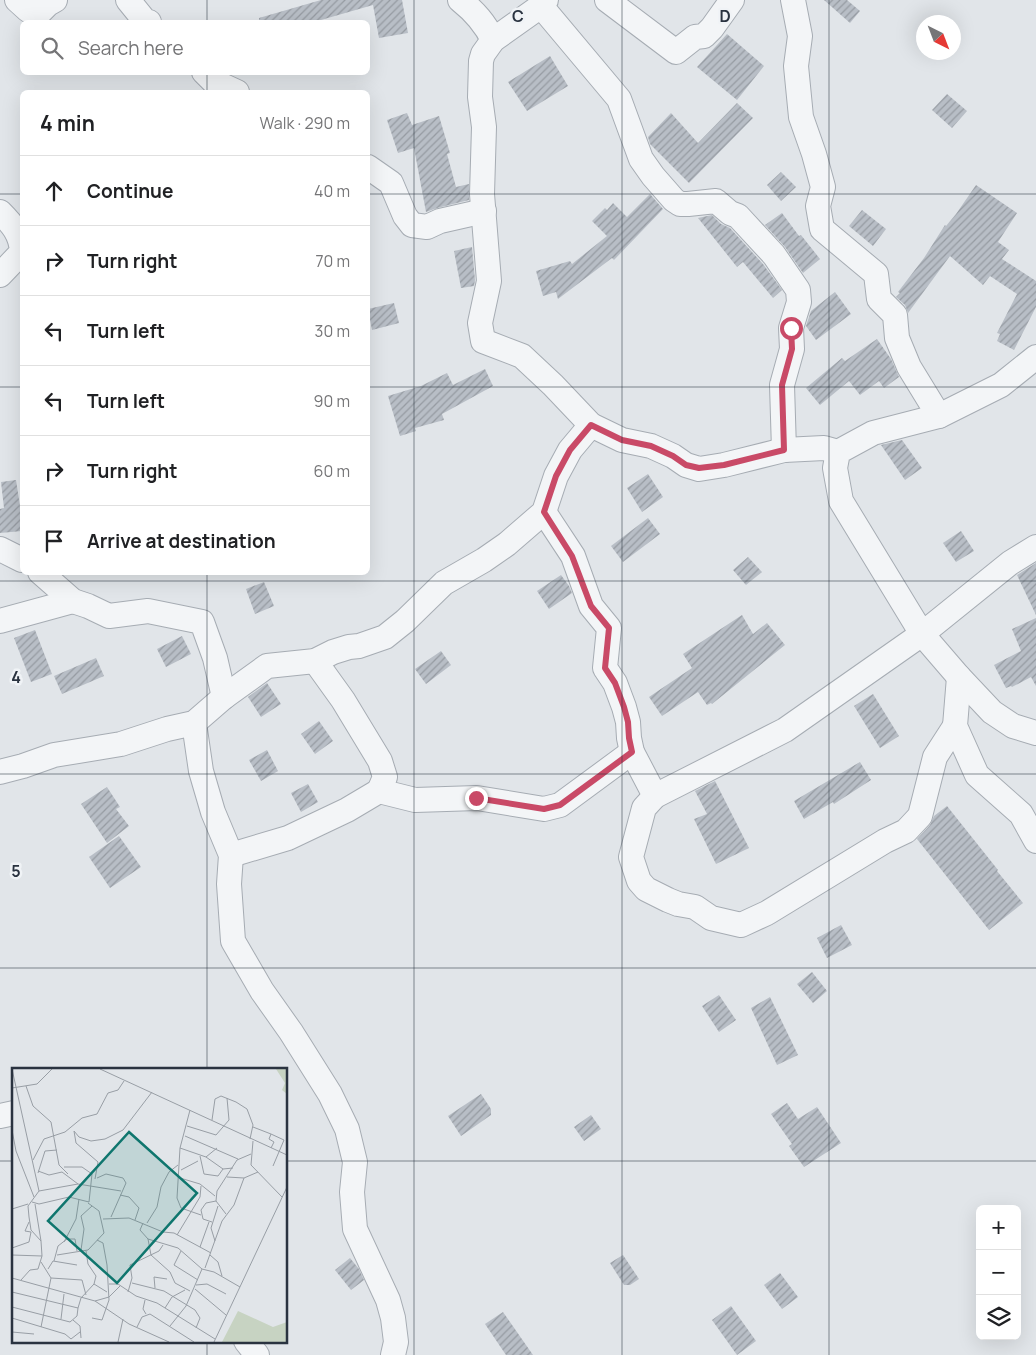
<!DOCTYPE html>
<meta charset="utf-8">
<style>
:root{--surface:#fff;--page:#f6f6f6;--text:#202124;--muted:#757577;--line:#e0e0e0}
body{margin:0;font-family:Manrope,sans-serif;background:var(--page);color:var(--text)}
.controls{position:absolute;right:15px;bottom:15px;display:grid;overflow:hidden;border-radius:8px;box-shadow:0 5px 20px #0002}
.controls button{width:45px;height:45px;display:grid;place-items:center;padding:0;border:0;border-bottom:1px solid var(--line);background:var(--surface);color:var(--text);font:25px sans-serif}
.compass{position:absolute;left:916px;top:15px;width:45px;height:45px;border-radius:50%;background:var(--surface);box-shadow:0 5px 20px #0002;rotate:138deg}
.stop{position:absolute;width:15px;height:15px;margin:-11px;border:4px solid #c94a67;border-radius:50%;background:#fff}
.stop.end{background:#c94a67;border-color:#fff;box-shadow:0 1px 5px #0008}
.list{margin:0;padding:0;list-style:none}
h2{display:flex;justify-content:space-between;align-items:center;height:65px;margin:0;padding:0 20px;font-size:21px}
h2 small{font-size:16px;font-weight:400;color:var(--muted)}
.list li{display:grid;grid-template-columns:32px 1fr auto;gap:15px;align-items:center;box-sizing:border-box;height:70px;padding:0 20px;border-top:1px solid var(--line)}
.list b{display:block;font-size:19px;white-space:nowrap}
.list em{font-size:16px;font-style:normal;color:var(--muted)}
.icon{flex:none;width:28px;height:28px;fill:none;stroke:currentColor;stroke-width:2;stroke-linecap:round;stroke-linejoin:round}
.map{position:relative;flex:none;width:1036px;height:1355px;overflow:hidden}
.search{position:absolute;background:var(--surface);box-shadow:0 5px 20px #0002;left:20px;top:20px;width:350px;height:55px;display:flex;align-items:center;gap:12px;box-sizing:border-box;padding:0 18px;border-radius:8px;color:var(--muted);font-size:19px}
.panel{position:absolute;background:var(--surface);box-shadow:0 5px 20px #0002;left:20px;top:90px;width:350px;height:485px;border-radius:8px}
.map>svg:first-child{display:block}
.building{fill:url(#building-hatch)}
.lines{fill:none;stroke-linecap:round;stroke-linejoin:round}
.minor-casing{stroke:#a6acb3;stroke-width:26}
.minor{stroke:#f3f5f7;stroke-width:24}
.route{stroke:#c94a67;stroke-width:6}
.grid{fill:none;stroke:#2a3340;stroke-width:1;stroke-opacity:0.55}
.inset-road{fill:none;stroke:#989ea5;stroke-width:1}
.view{fill:#0f766e;fill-opacity:0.15;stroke:#0f766e;stroke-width:2.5}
.inset-edge{fill:none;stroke:#2a3340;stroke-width:2.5}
.grid-label{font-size:16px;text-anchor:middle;font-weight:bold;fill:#2a3340;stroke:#f0f3f6;stroke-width:5;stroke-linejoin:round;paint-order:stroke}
</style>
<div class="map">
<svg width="1036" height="1355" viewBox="0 0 1036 1355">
<defs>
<pattern id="building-hatch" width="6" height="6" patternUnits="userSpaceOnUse" patternTransform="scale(1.25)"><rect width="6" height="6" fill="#b8bec6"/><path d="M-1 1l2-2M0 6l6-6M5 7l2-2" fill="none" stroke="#969ba2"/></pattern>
</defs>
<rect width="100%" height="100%" fill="#e1e5e9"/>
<g class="building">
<polygon points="321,0 402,0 408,33 379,38 373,5 314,22 259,22 259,18"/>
<polygon points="824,0 847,0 860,11 850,23"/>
<polygon points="727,34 764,66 737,100 697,67"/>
<polygon points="550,56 568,86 527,111 508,82"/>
<polygon points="947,94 967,111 952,128 932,110"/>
<polygon points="737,103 753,118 689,183 650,144 648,137 671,113 698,143"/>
<polygon points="407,113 412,125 439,116 450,153 447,154 456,187 469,184 469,200 437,208 426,212 414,148 398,153 387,120"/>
<polygon points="781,172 796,187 781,201 767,185"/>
<polygon points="976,185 1017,213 998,242 1009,250 1002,259 1036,281 1036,307 1014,350 997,341 1000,334 997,333 1017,294 990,276 983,285 950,256 908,313 905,305 896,297 900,293 898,292 924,258 945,225 946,226 956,214"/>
<polygon points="650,194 663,209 614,260 612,258 558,299 556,292 543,296 536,271 570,261 572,264 607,236 592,221 605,208 607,210 613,203 627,217"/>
<polygon points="862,210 886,229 873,246 849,226"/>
<polygon points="782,213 799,236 801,235 820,259 803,273 785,247 765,225"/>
<polygon points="712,215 721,224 730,228 763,264 782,290 773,298 743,262 737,267 698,218"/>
<polygon points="472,247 475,280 474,286 461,288 454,251"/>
<polygon points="835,292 851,314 816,340 806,326 811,311"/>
<polygon points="394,303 399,323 372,330 368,309"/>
<polygon points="877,339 891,359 899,377 884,388 879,381 860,395 849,381 820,405 806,388 842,358 845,361"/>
<polygon points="485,369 493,386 442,414 444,420 415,428 416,431 400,436 388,396 421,386 447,373 453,385"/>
<polygon points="902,440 922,468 905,480 881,445"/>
<polygon points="648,474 663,497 642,512 627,488"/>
<polygon points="16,480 20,506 22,506 22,531 0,533 0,509 4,508 1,482"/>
<polygon points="648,518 660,534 623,562 611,546"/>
<polygon points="961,531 974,551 956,562 943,543"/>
<polygon points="748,557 762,572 746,585 733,570"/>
<polygon points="1036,563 1036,615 1017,575"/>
<polygon points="561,575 569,586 572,593 549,609 537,591"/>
<polygon points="264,582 274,606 255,614 246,589"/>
<polygon points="742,615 753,634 767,623 785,645 712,704 711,703 707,705 698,692 662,716 649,697 692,668 683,654"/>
<polygon points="1036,618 1036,686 1031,677 1012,687 1011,686 1006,688 994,665 1021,651 1012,629"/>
<polygon points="35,630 52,674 31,682 14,638"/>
<polygon points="182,636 191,654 166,667 157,649"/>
<polygon points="441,651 451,665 426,684 415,669"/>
<polygon points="96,658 104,676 62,694 54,676"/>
<polygon points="267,683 281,704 261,717 248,697"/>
<polygon points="873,694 899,736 880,748 854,706"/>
<polygon points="319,721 333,741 315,754 301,734"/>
<polygon points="267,750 278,771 261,781 249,760"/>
<polygon points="860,762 871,780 834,804 833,802 804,819 794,801"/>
<polygon points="715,781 749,848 716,864 694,819 707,814 695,791"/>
<polygon points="308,784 318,802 301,812 291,793"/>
<polygon points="107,787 120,807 116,809 129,826 107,843 81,804"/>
<polygon points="947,806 998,870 997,871 1023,903 989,930 917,839 930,825 934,816"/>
<polygon points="119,836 141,867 110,888 89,857"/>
<polygon points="841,925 852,945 827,958 817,938"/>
<polygon points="812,972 827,991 813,1003 797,984"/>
<polygon points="719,995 736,1020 719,1032 702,1006"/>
<polygon points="770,997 798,1055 777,1065 751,1008"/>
<polygon points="481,1094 491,1109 491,1115 461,1136 448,1116"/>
<polygon points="787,1103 798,1119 817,1107 841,1143 804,1167 789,1146 792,1144 771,1114"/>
<polygon points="591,1115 601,1129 584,1141 574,1127"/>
<polygon points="623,1255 639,1279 630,1285 624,1285 610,1263"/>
<polygon points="350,1258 359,1269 364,1280 351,1290 335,1270"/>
<polygon points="780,1273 798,1297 782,1309 764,1285"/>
<polygon points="731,1306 756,1341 737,1355 712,1320"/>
<polygon points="503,1312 510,1322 533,1355 506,1355 485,1324"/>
</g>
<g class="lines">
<defs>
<g id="minor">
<polyline points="17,0 28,10 40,12 48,4 55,0"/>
<polyline points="128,0 145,21 149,22"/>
<path d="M460,0C475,12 485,23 493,40"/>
<polyline points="546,0 541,6 493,40 483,54 481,61 480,97 484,127 482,194 489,281 480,323 483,341 522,356 553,385 591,425 622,440 651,446 673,456 686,465 699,469 724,465 784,450 824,448 838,452"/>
<polyline points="607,0 676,52 695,37 704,36 712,28 732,0"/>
<polyline points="793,0 800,36 796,66 801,117 814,154 823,187 818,206 822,229 876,274 879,299 895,315 897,338 909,367 939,416"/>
<polyline points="541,6 619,99 641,159 653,176 674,200 680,204 688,204 716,201 730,213 738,216 774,255 798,290 799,302 791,328 792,349 782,385 784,450"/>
<polyline points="204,72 213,81 237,92"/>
<polyline points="368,167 391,183 405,216 412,225 427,227 440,221 484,211"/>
<path d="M0,212C12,224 21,234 22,252L0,275"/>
<polyline points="1036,357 1001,385 939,416 873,433 838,452 835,468 841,501 922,634 959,677 992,712 1013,726 1036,733"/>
<polyline points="544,512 573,556 591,606 609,628 605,668 615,683 624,707 628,722 629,738 632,752 655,796"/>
<polyline points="0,549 22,560"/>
<polyline points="40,572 73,601 88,606 109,616 148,611 202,622 215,658 224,697"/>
<polyline points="0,621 73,601"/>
<polyline points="315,661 343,700 380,761 385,777 379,791 415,800 477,798 544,809 560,805 632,752"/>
<polyline points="959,677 955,726 977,775 1021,814 1036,841"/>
<polyline points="194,723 201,771 213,812 231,855 229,884 233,941 262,991 291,1032 330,1094 347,1129 355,1162 352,1192 355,1229 388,1300 393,1318 396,1342 393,1355"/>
<polyline points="955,726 935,757 920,816 906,831 885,841 767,913 741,925 711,918 695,907 678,904 668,900 646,889 639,881 631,857 644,808 655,796 785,730 922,634 1010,563 1036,547"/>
<polyline points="0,772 23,766 54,755 121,744 167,729 194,723 224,697 267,666 315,661 333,652 349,647 359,646 385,637 405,621 444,583 484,560 507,544 544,512 556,476 570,450 591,425"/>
<polyline points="231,855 288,838 347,810 379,791"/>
<polyline points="0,1116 14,1113"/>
<polyline points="246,1341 257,1355"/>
</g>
</defs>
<use href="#minor" class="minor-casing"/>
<use href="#minor" class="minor"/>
</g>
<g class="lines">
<polyline class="route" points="476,798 544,809 560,805 632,752 629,738 628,722 624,707 615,683 605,668 609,628 591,606 572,556 544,512 556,476 570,450 591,425 622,440 651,446 673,456 686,465 699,468 724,465 784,450 782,385 792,349 791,328"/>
</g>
<path class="grid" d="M207,0V22M414,0V1355M622,0V1355M829,0V1355M207,72V92M0,194H22M368,194H1036M0,387H22M368,387H1036M207,572V1069M0,581H1036M0,774H1036M0,968H1036M0,1161H14M286,1161H1036M207,1341V1355"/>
<g transform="translate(12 1068)">
<rect width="275" height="275" fill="#e1e5e9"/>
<path d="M264,1H275V26L270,22L273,15ZM226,243L261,259L275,254V274H210Z" fill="#c7d3c2"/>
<path class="inset-road" d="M0,1L27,123M88,1L275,87M14,18L21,38L39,54L47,97L56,106M0,20L25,16L40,1M178,42L168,80L165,130L169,140L189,147M200,52L203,31L209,28L224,34L235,41L241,57L238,71M175,58L204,67L217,52L215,30M241,59L259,66L257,71L262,74L259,80M0,62L4,83L22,129M62,63L67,69L79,73L93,71L111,62L140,24M62,63L64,75L86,94L83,111M259,66L272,72L261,98M173,68L226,91M241,73L239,97L270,129M168,80L194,89L205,80M188,88L192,106L206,108L211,101M194,89L211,101L221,100M21,92L32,71L53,64L70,50L85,46L96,25L106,22L112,13M169,102L186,93M26,103L37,107L50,104L66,116M26,105L33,83L45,82M215,109L232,110L246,104M85,110L94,106L111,110L114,115L99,149M168,110L188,116L203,128M108,127L117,129L127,140L123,152M20,134L27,136L57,129L77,134L80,106L70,99H52M23,136L29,173M0,141L16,136M214,146L204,133L205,123L225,92L239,86M17,149L16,138L27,123L66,116L109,123M17,149L19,162L29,173L30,188M91,151L117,150L151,164L162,165L199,185M200,154L191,151L189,142L194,135L204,133M131,155L128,162L136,171L139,187L158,204L163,215L178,223M135,155L145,139L149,119L157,104L166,97M165,167L188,129L189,118M136,171L166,180L190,201L202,204L228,219M203,173L199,160L206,138M52,174L64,151L67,131M188,179L197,154M0,180L17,174L19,164L13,163L17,154M69,182L72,161L69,148L80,138M169,183L162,197L186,212M0,187L30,188L26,201L18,202L9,212M45,187L76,182L92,165L87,143L76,135M198,187L206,194L210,208M42,193L46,178L55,171H63L65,183M29,194L39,210M193,200L210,153L222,137L232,110M36,201L41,193L65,197M0,210L83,233L117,256L157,274M120,215L152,223L183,242L188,250L184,260M82,216L95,224M97,216H106L124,228L145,235L203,271M184,217L195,216L214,226M143,220L142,209L155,211M183,221L214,247M0,224L66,240L69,230L82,216L84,208L76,196L74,183M116,224L120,210L118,197L147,183L151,177M133,232L131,241L134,246M83,233L97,229L108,218M0,239L58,254L65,248L66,240M153,240L160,229L173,222M0,250L53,266L59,271L68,264M80,250L90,252L97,232L95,197L91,175L85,172M49,251L52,226M61,252L68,258L69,270M158,258L174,238L190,201M29,259L39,210L70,212L74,227M125,259L130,249L138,246L182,274M0,264L22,266M106,274L111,251M202,274L275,119"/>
<path class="view" d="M117,64L185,125L105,215L36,153Z"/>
<rect width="275" height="275" class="inset-edge"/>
</g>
<g class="grid-label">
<text x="518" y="22">C</text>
<text x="725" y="22">D</text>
<text x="16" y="683">4</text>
<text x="16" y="877">5</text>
</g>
</svg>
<div class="controls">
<button>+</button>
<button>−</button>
<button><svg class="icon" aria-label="layers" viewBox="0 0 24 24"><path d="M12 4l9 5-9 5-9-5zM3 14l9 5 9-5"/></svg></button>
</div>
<svg class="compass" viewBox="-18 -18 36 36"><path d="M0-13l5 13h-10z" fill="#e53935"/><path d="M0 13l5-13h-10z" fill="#757577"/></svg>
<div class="stop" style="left:791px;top:328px"></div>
<div class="stop end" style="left:476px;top:798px"></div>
<div class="search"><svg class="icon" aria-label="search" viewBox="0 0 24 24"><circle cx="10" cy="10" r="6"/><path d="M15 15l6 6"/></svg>Search here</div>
<section class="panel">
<h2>4 min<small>Walk · 290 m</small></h2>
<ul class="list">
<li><svg class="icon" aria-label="ahead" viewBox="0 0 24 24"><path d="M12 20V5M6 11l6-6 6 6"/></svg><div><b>Continue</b></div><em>40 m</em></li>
<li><svg class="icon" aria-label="right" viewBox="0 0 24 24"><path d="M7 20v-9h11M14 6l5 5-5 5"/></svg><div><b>Turn right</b></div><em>70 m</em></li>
<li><svg class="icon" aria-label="left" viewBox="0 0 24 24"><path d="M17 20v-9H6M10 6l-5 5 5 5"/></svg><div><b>Turn left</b></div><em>30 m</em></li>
<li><svg class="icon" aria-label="left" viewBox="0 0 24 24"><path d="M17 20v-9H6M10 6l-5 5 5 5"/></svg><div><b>Turn left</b></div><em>90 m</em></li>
<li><svg class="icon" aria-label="right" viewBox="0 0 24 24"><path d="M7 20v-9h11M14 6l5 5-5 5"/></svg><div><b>Turn right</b></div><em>60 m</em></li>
<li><svg class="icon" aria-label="arrive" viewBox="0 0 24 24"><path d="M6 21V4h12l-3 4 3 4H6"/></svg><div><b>Arrive at destination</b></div></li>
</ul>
</section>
</div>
